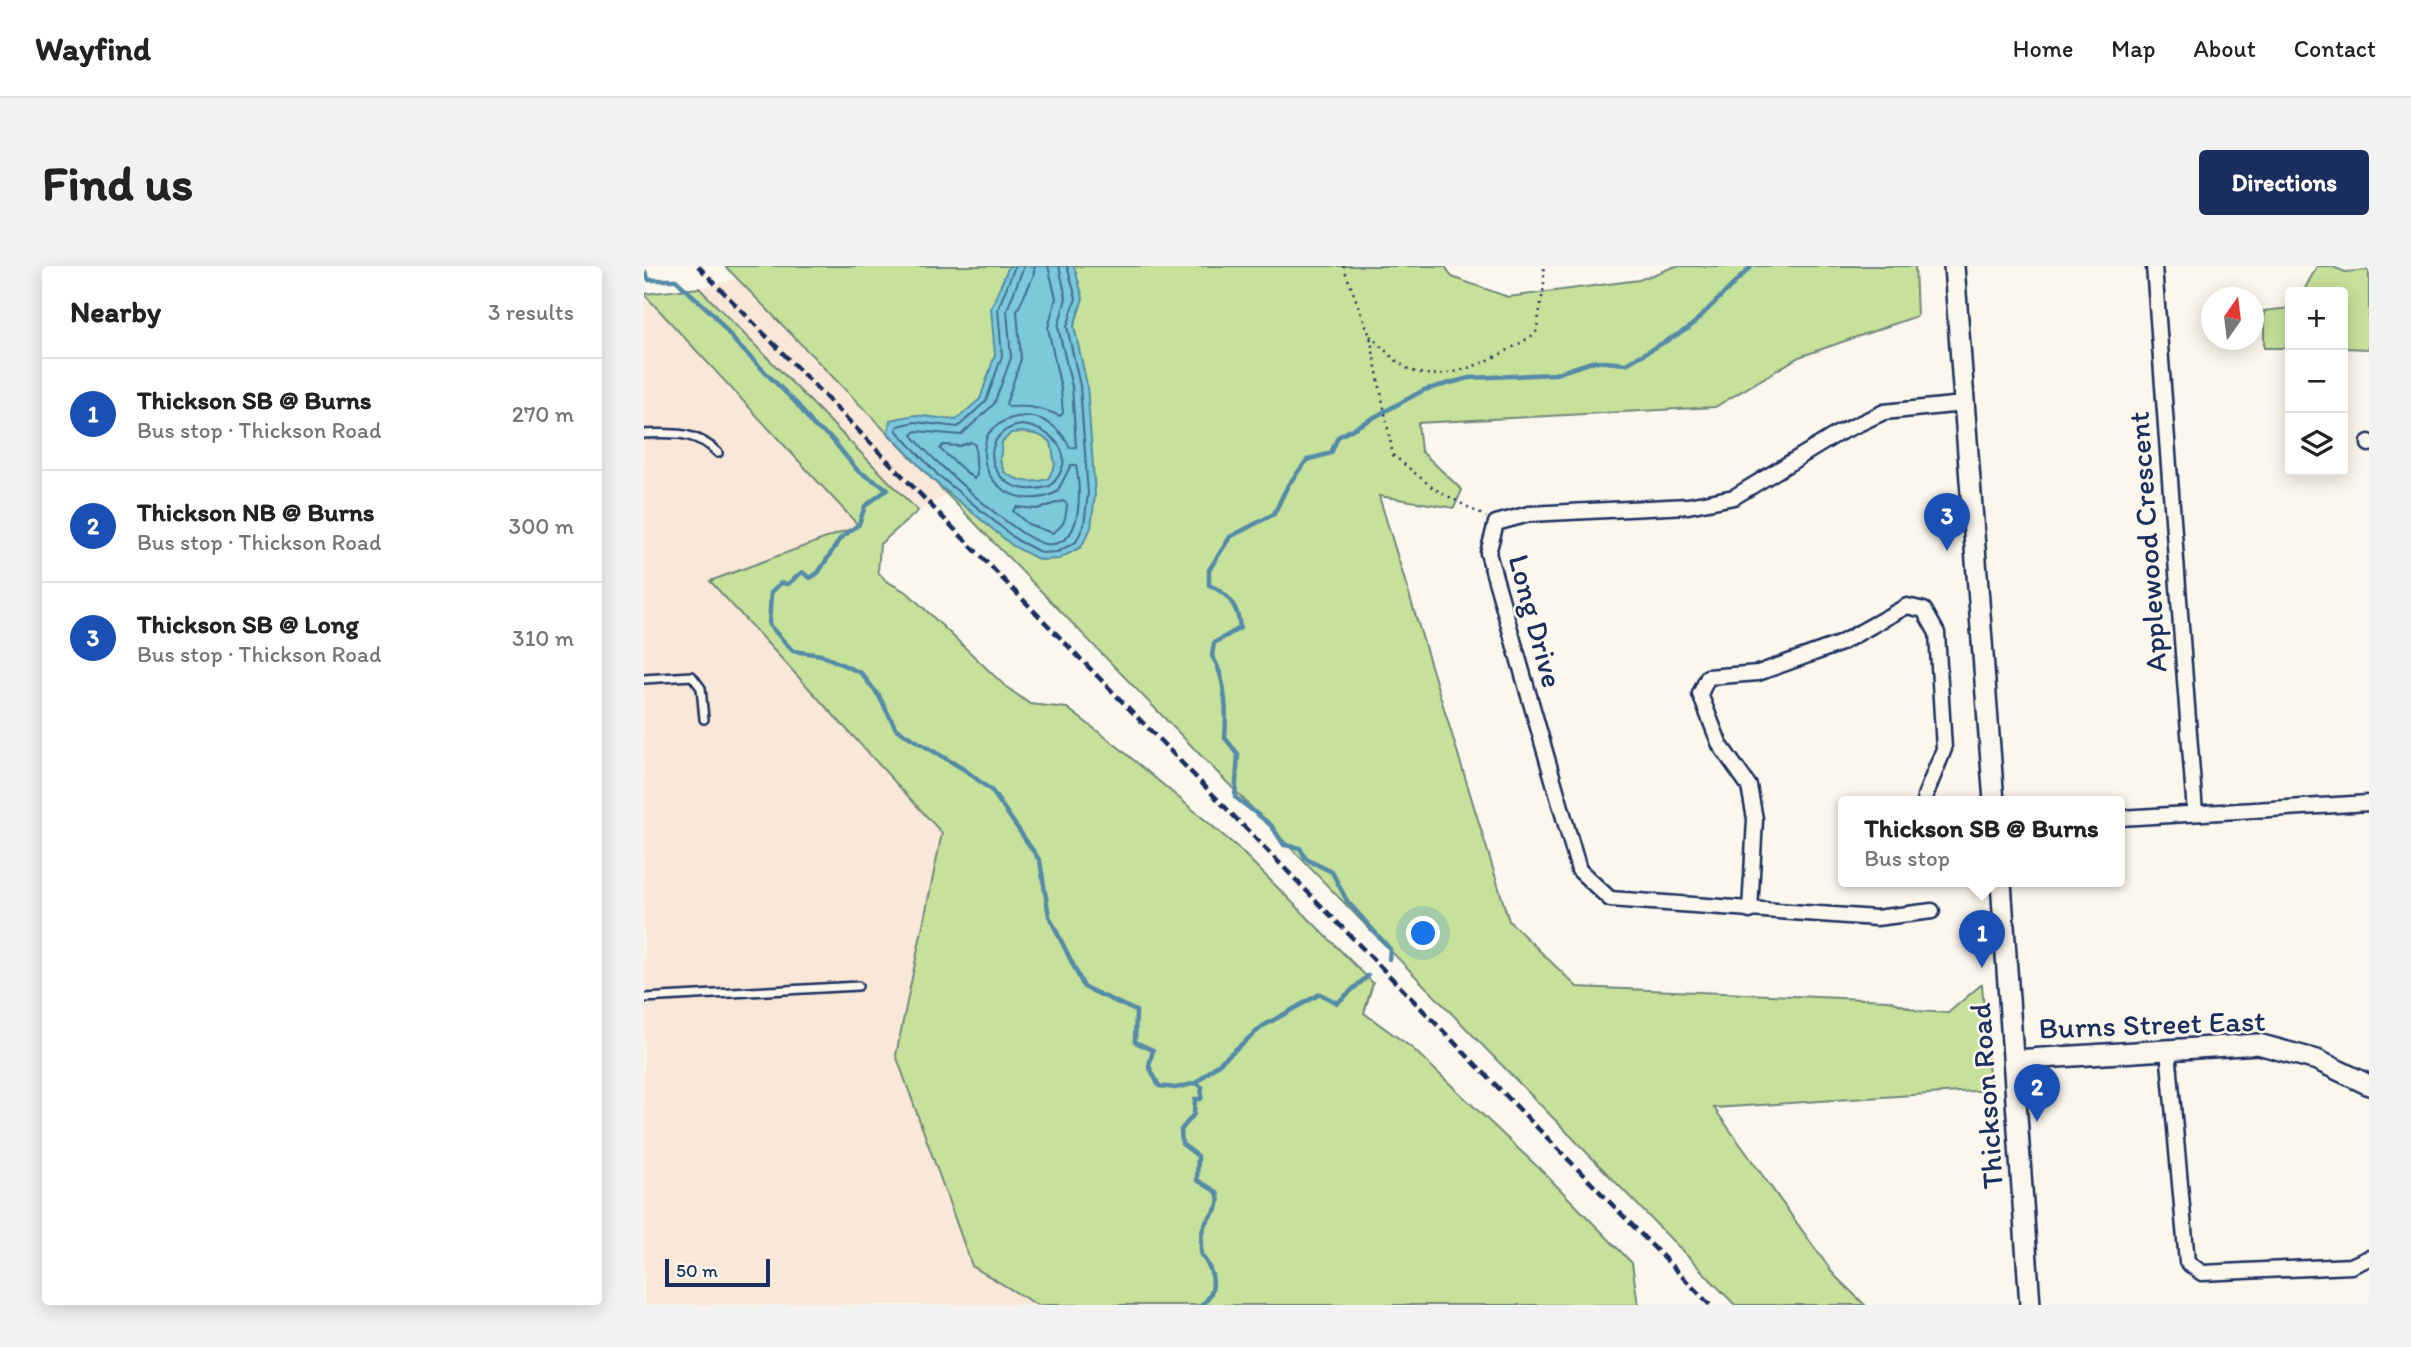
<!DOCTYPE html>
<meta charset="utf-8">
<style>
:root{--surface:#fff;--page:#f2f2f2;--text:#222;--muted:#767676;--line:#e0e0e0;--accent:#1b2f5e}
body{margin:0;font-family:Itim,sans-serif;background:var(--page);color:var(--text)}
.controls{position:absolute;right:21px;top:21px;display:grid;overflow:hidden;border-radius:7px;box-shadow:0 4px 18px #0003}
.controls button{width:63px;height:63px;display:grid;place-items:center;padding:0;border:0;border-bottom:2px solid var(--line);background:var(--surface);color:var(--text);font:35px sans-serif}
.compass{position:absolute;left:1557px;top:21px;width:63px;height:63px;border-radius:50%;background:var(--surface);box-shadow:0 4px 18px #0003;rotate:14deg}
.scale{position:absolute;left:21px;bottom:18px;width:105px;box-sizing:border-box;padding-left:7px;border:4px solid #1b2f5e;border-top:0;font-size:19px;line-height:24px;white-space:nowrap;color:#1b2f5e;-webkit-text-stroke:5px #fbf7ec;paint-order:stroke}
.you{position:absolute;left:780px;top:668px;width:24px;height:24px;margin:-18px;border:5px solid #fff;border-radius:50%;background:#1a73e8;box-shadow:0 0 0 10px #1a73e833}
.badge{display:grid;place-items:center;width:46px;height:46px;border-radius:50%;background:var(--accent);color:#fff;font-size:23px;font-weight:700}
.pin{position:absolute;translate:-50% -58px;filter:drop-shadow(0 2px 4px #0008)}
.pin::after{content:'';position:absolute;top:37px;width:24px;height:21px;background:inherit;clip-path:polygon(0 0,100% 0,50% 100%)}
.popup{position:absolute;left:1194px;top:530px;width:287px;height:91px;box-sizing:border-box;display:grid;place-content:center;border-radius:7px;background:var(--surface);filter:drop-shadow(0 2px 5px #0005);font-size:23px;white-space:nowrap;color:var(--muted)}
.popup b{font-size:26px;color:var(--text)}
.popup::after{content:'';position:absolute;left:50%;top:100%;margin-left:-14px;border:14px solid transparent;border-top-color:var(--surface)}
.list{margin:0;padding:0;list-style:none}
h2{display:flex;justify-content:space-between;align-items:center;height:91px;margin:0;padding:0 28px;font-size:30px}
h2 small{font-size:23px;font-weight:400;color:var(--muted)}
.list li{display:grid;grid-template-columns:46px 1fr auto;gap:21px;align-items:center;box-sizing:border-box;height:112px;padding:0 28px;border-top:2px solid var(--line)}
.list b{display:block;font-size:26px;white-space:nowrap}
.list p{margin:0;font-size:23px;white-space:nowrap;color:var(--muted)}
.list em{font-size:23px;font-style:normal;color:var(--muted)}
.icon{flex:none;width:38px;height:38px;fill:none;stroke:currentColor;stroke-width:2;stroke-linecap:round;stroke-linejoin:round}
.map{position:relative;flex:none;width:1725px;height:1039px;overflow:hidden;border-radius:7px}
header{display:flex;align-items:center;gap:42px;box-sizing:border-box;height:98px;padding:0 35px;background:var(--surface);border-bottom:2px solid var(--line)}
header strong{font-size:33px}
nav{display:flex;gap:38px;margin-inline-start:auto;font-size:24px}
.intro{display:flex;align-items:center;justify-content:space-between;box-sizing:border-box;height:168px;padding:0 42px}
h1{margin:0;font-size:49px}
.button{padding:18px 32px;border-radius:7px;background:var(--accent);color:#fff;font-size:24px;font-weight:700}
main{display:flex;gap:42px;padding:0 42px}
aside{flex:1;background:var(--surface);border-radius:7px;box-shadow:0 4px 18px #0003}
.map>svg:first-child{display:block}
.built{fill:#f9e7d7}
.green{fill:#c6e199;stroke:#70887c;stroke-width:2}
.water{fill:#7cc9da;stroke:#558ba8;stroke-width:2;fill-rule:evenodd}
.lines{fill:none;stroke-linecap:round;stroke-linejoin:round}
.shore{stroke:#426d90;stroke-width:2}
.stream{stroke:#558ba8;stroke-width:4.5}
.lane-casing{stroke:#1b2f5e;stroke-width:12}
.street-casing{stroke:#1b2f5e;stroke-width:19}
.secondary-casing{stroke:#1b2f5e;stroke-width:24}
.path{stroke:#1b2f5e;stroke-width:2.5;stroke-dasharray:2 5;stroke-linecap:butt}
.lane{stroke:#fbf7ec;stroke-width:7}
.street{stroke:#fbf7ec;stroke-width:14}
.secondary{stroke:#fbf7ec;stroke-width:19}
.rail{stroke:#1b2f5e;stroke-width:4.5;stroke-dasharray:10 5;stroke-linecap:butt}
.labels{text-anchor:middle;dominant-baseline:central;stroke-width:5;stroke-linejoin:round;paint-order:stroke}
.street-label{font-size:30px;fill:#1b2f5e;stroke:#fbf7ec}
</style>
<header>
<strong>Wayfind</strong>
<nav><a>Home</a><a>Map</a><a>About</a><a>Contact</a></nav>
</header>
<div class="intro"><h1>Find us</h1><a class="button">Directions</a></div>
<main>
<aside>
<h2>Nearby<small>3 results</small></h2>
<ul class="list">
<li><span class="badge" style="background:#1a4fb4">1</span><div><b>Thickson SB @ Burns</b><p>Bus stop · Thickson Road</p></div><em>270 m</em></li>
<li><span class="badge" style="background:#1a4fb4">2</span><div><b>Thickson NB @ Burns</b><p>Bus stop · Thickson Road</p></div><em>300 m</em></li>
<li><span class="badge" style="background:#1a4fb4">3</span><div><b>Thickson SB @ Long</b><p>Bus stop · Thickson Road</p></div><em>310 m</em></li>
</ul>
</aside>
<div class="map">
<svg width="1725" height="1039" viewBox="0 0 1725 1039">
<rect width="100%" height="100%" fill="#fbf7ec"/>
<filter id="ink" filterUnits="userSpaceOnUse"><feTurbulence type="fractalNoise" baseFrequency=".0143" numOctaves="2"/><feDisplacementMap in="SourceGraphic" scale="14" xChannelSelector="R" yChannelSelector="G"/><feConvolveMatrix kernelMatrix="1 2 1 2 8 2 1 2 1" color-interpolation-filters="sRGB"/></filter>
<g filter="url(#ink)">
<g class="built">
<polygon points="93,13 303,228 274,245 55,22"/>
<polygon points="0,28 215,260 66,316 298,567 252,789 328,1000 393,1039 0,1039"/>
</g>
<g class="green">
<polygon points="81,0 801,0 808,11 864,31 995,14 1032,0 1271,0 1273,50 1155,91 1071,141 774,157 777,185 818,224 810,242 735,230 865,655 933,721 1244,734 1274,745 1304,747 1338,718 1346,824 1070,842 1191,1010 1221,1039 1091,1039"/>
<polygon points="1673,0 1687,0 1701,6 1725,4 1725,83 1699,82 1699,26 1659,26"/>
<polygon points="55,22 274,245 236,278 234,306 242,315 264,327 361,420 386,438 423,442 473,480 592,580 729,717 720,747 768,782 900,907 988,997 994,1039 393,1039 328,1000 252,789 298,567 66,315 215,260 0,28"/>
<polygon points="1646,42 1646,82 1620,82 1620,45"/>
</g>
<path class="water" d="M365,0H430L439,32L430,60L443,119L451,229L447,262L437,281L415,293L396,294L369,280L289,214L244,167L246,154L271,149L312,154L336,133L351,89L347,42ZM379,166L395,169L407,176L411,199L404,213C387,218 375,216 360,206L356,194L358,176L367,167Z"/>
<g class="lines">
<g class="shore">
<polyline points="371,0 354,43 358,90 342,135 314,161 271,156 254,160 252,164 294,209 373,274 398,287 413,286 432,276 440,259 444,228 436,120 423,61 432,32 423,0"/>
<path d="M380,0L363,44L367,92L350,138L317,169L272,165L268,169C284,191 378,276 402,278C440,282 437,223 432,199H427L413,226C373,247 326,213 344,168C370,138 411,148 426,182L432,181L428,121L414,61L422,32L415,0"/>
<path d="M391,0L389,11L373,45L377,93L362,138L365,141C383,139 399,142 416,150L419,147L417,123L404,62L412,32L404,0"/>
<path d="M378,159C411,163 436,192 406,220C345,239 327,165 378,159Z"/>
<polygon points="327,176 331,179 333,209 330,213 296,183 299,179 315,180"/>
<path d="M419,235L423,238C422,252 421,260 408,267L384,258L369,245L372,241L393,243Z"/>
</g>
<g class="stream">
<path d="M0,4L5,14H32L37,19L69,48L93,78L153,138L170,160L187,172L214,205L244,223L221,240L215,258L196,273L174,307L166,312L158,306L144,318L137,317L127,327L125,359L149,385L177,389L217,407L235,430L252,463L321,504L348,525L396,595L405,650L440,721L492,745L491,776L509,784L505,800L515,820L532,822L552,817L558,821L557,833H551L550,848L537,864L538,878L554,890L553,914L573,926C579,944 566,946 560,960C556,968 557,981 557,989C570,1004 575,1025 558,1039"/>
<path d="M745,693L746,683L703,635L688,606L662,593L656,582L640,579L627,559L591,531L594,488L581,472C583,447 582,411 568,390L570,377L596,362C594,340 585,328 565,319V304L586,271L630,248L644,219L663,194L687,187L694,171L780,124L825,112L911,108L951,95L982,98L1045,62L1108,0"/>
<polyline points="552,817 619,760 676,728 693,737 724,710"/>
</g>
<defs>
<g id="lane">
<path d="M0,168C29,167 53,165 74,187"/>
<polyline points="0,413 48,410 57,422 60,453"/>
<polyline points="0,732 214,720"/>
</g>
<g id="street">
<polyline points="1510,0 1551,547"/>
<polyline points="1725,176 1725,178"/>
<polyline points="1476,552 1725,537"/>
<polyline points="1106,645 1111,553 1105,520 1076,479 1056,428 1064,411 1114,407 1195,378 1263,340 1280,344 1293,367 1300,483 1281,530 1282,536"/>
<polyline points="1288,645 1232,652 966,633 935,604 844,287 852,257 885,248 1044,240 1090,231 1193,168 1240,146 1319,138"/>
<polyline points="1524,784 1543,996 1558,1007 1707,1000 1725,992"/>
</g>
<g id="secondary">
<polyline points="1310,0 1350,536"/>
<polyline points="1357,616 1386,1039"/>
<polyline points="1370,794 1614,778 1673,794 1725,819"/>
</g>
</defs>
<use href="#lane" class="lane-casing"/>
<use href="#street" class="street-casing"/>
<use href="#secondary" class="secondary-casing"/>
<g class="path">
<polyline points="699,0 726,70 749,189 789,222 842,251"/>
<path d="M726,70C738,80 754,100 769,105C806,119 862,87 892,67L900,20V0"/>
</g>
<use href="#lane" class="lane"/>
<use href="#street" class="street"/>
<use href="#secondary" class="secondary"/>
<polyline class="rail" points="54,0 1066,1039"/>
</g>
</g>
<g class="labels">
<g class="street-label">
<text transform="translate(1503 276) rotate(-94)">Applewood Crescent</text>
<text transform="translate(892 355) rotate(75)">Long Drive</text>
<text transform="translate(1508 758) rotate(-2)">Burns Street East</text>
<text transform="translate(1342 830) rotate(-94)">Thickson Road</text>
</g>
</g>
</svg>
<div class="controls">
<button>+</button>
<button>−</button>
<button><svg class="icon" aria-label="layers" viewBox="0 0 24 24"><path d="M12 4l9 5-9 5-9-5zM3 14l9 5 9-5"/></svg></button>
</div>
<svg class="compass" viewBox="-18 -18 36 36"><path d="M0-13l5 13h-10z" fill="#e53935"/><path d="M0 13l5-13h-10z" fill="#767676"/></svg>
<div class="scale">50 m</div>
<div class="you"></div>
<div class="pin badge" style="left:1338px;top:702px;background:#1a4fb4">1</div>
<div class="popup"><b>Thickson SB @ Burns</b>Bus stop</div>
<div class="pin badge" style="left:1393px;top:856px;background:#1a4fb4">2</div>
<div class="pin badge" style="left:1303px;top:285px;background:#1a4fb4">3</div>
</div>
</main>
